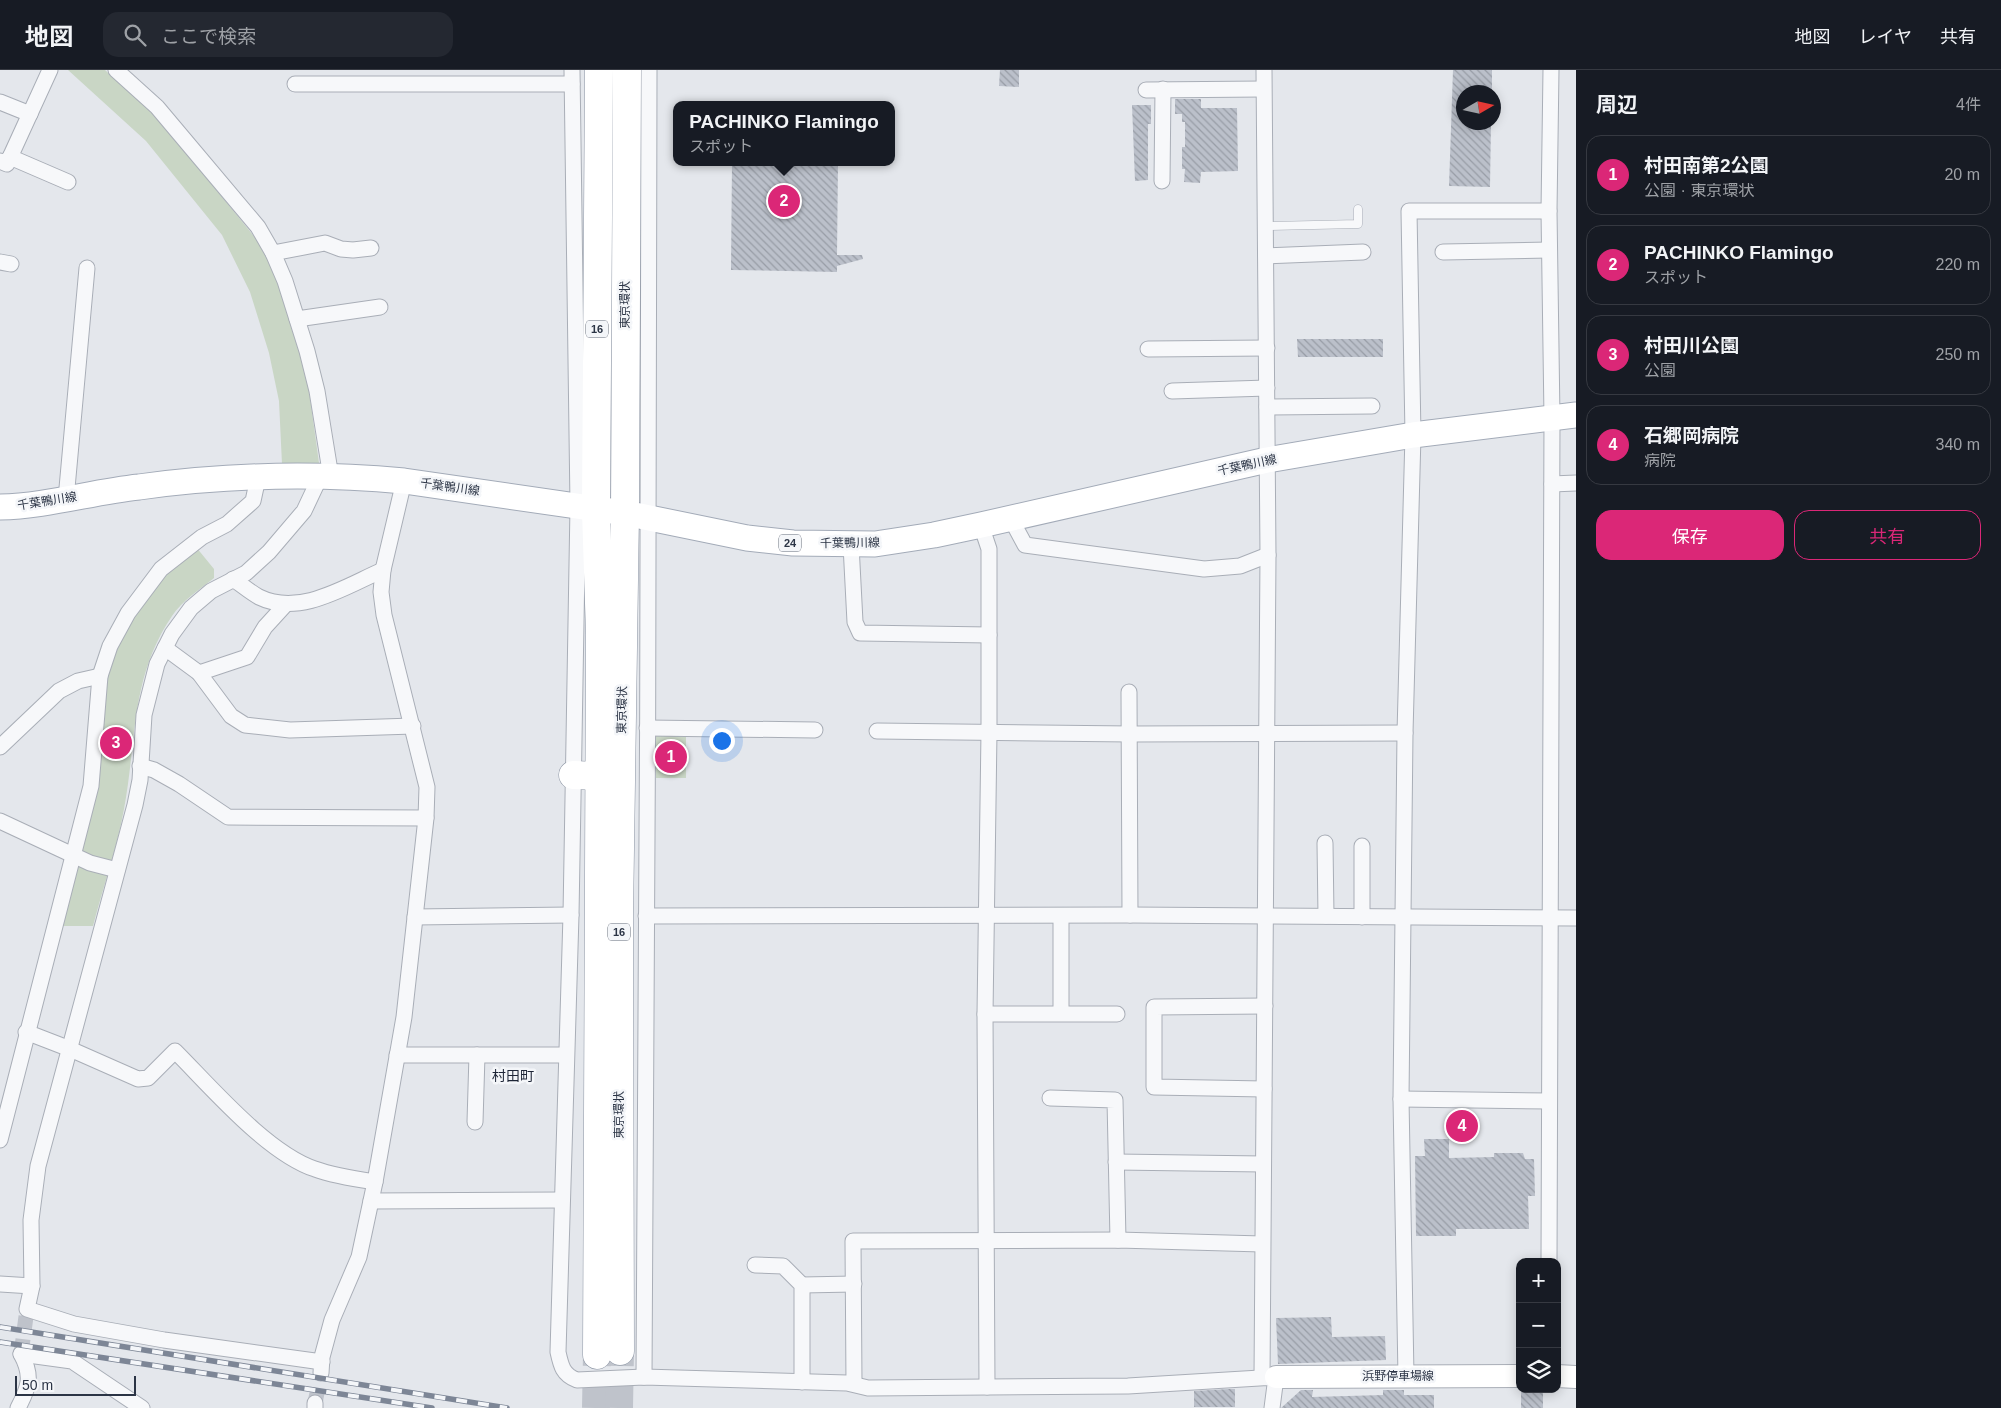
<!DOCTYPE html>
<html lang="ja">
<meta charset="utf-8">
<style>
:root{--surface:#171b24;--page:#242831;--text:#f1f3f6;--muted:#9ea1a6;--line:#363941;--accent:#db2777}
body{margin:0;font-family:Arial,"Noto Sans JP",sans-serif;background:var(--page);color:var(--text)}
.controls{position:absolute;right:15px;bottom:15px;display:grid;overflow:hidden;border-radius:10px;box-shadow:0 2px 12px #0003}
.controls button{width:45px;height:45px;display:grid;place-items:center;padding:0;border:0;border-bottom:1px solid var(--line);background:var(--surface);color:var(--text);font:25px sans-serif}
.compass{position:absolute;left:1456px;top:15px;width:45px;height:45px;border-radius:50%;background:var(--surface);box-shadow:0 2px 12px #0003;rotate:81deg}
.scale{position:absolute;left:15px;bottom:12px;width:121px;box-sizing:border-box;padding-left:5px;border:2px solid #2b3445;border-top:0;font-size:14px;line-height:18px;white-space:nowrap;color:#2b3445;-webkit-text-stroke:4px #f4f6f9;paint-order:stroke}
.you{position:absolute;left:721px;top:670px;width:18px;height:18px;margin:-12px;border:4px solid #fff;border-radius:50%;background:#1a73e8;box-shadow:0 0 0 8px #1a73e833}
.badge{display:grid;place-items:center;width:32px;height:32px;border-radius:50%;background:var(--accent);color:#fff;font-size:16px;font-weight:700}
.pin{position:absolute;translate:-50% -50%;border:2px solid #fff;box-shadow:0 1px 5px #0006}
.popup{position:absolute;left:673px;top:31px;width:222px;height:65px;box-sizing:border-box;display:grid;place-content:center;border-radius:10px;background:var(--surface);filter:drop-shadow(0 1px 4px #0005);font-size:16px;white-space:nowrap;color:var(--muted)}
.popup b{font-size:19px;color:var(--text)}
.popup::after{content:'';position:absolute;left:50%;top:100%;margin-left:-10px;border:10px solid transparent;border-top-color:var(--surface)}
.list{margin:0;padding:0;list-style:none}
h2{display:flex;justify-content:space-between;align-items:center;height:65px;margin:0;padding:0 20px;font-size:21px}
h2 small{font-size:16px;font-weight:400;color:var(--muted)}
.list li{display:grid;grid-template-columns:32px 1fr auto;gap:15px;align-items:center;box-sizing:border-box;height:80px;margin:0 10px 10px;padding:0 10px;border:1px solid var(--line);border-radius:15px}
.list b{display:block;font-size:19px;white-space:nowrap}
.list p{margin:0;font-size:16px;white-space:nowrap;color:var(--muted)}
.list em{font-size:16px;font-style:normal;color:var(--muted)}
.actions{display:flex;gap:10px;padding:15px 20px}
.actions a{flex:1;padding:11px 0;border:1px solid var(--accent);border-radius:15px;text-align:center;font-size:18px;color:var(--accent)}
.actions .main{background:var(--accent);color:#fff}
.icon{flex:none;width:28px;height:28px;fill:none;stroke:currentColor;stroke-width:2;stroke-linecap:round;stroke-linejoin:round}
.map{position:relative;flex:none;width:1576px;height:1338px;overflow:hidden}
header{display:flex;align-items:center;gap:30px;box-sizing:border-box;height:70px;padding:0 25px;background:var(--surface);border-bottom:1px solid var(--line)}
header strong{font-size:24px}
nav{display:flex;gap:28px;margin-inline-start:auto;font-size:18px}
.search{width:350px;height:45px;background:var(--page);display:flex;align-items:center;gap:12px;box-sizing:border-box;padding:0 18px;border-radius:15px;color:var(--muted);font-size:19px}
main{display:flex}
aside{flex:1;background:var(--surface)}
.map>svg:first-child{display:block}
.park{fill:#c9d6c5}
.building{fill:url(#building-back-hatch)}
.lines{fill:none;stroke-linecap:round;stroke-linejoin:round}
.street-tunnel{stroke:#bfc3cb;stroke-width:15;stroke-dasharray:15 8;stroke-linecap:butt}
.highway-tunnel{stroke:#bfc3cb;stroke-width:28;stroke-dasharray:28 14;stroke-linecap:butt}
.lane-casing{stroke:#a9aeb7;stroke-width:9}
.street-casing{stroke:#a9aeb7;stroke-width:17}
.secondary-casing{stroke:#a9aeb7;stroke-width:24}
.primary-casing{stroke:#a3abb8;stroke-width:27}
.highway-casing{stroke:#8b94a3;stroke-width:29}
.lane{stroke:#f7f8fa;stroke-width:8}
.street{stroke:#f7f8fa;stroke-width:15}
.secondary{stroke:#fff;stroke-width:22}
.primary{stroke:#fff;stroke-width:25}
.highway{stroke:#fff;stroke-width:28}
.rail-casing{stroke:#7d8696;stroke-width:5.5}
.rail{stroke:#f4f6f9;stroke-width:4;stroke-dasharray:11;stroke-linecap:butt}
.labels{text-anchor:middle;dominant-baseline:central;stroke-width:5;stroke-linejoin:round;paint-order:stroke}
.shield{fill:#f4f6f9;stroke:#676e7b;stroke-width:1}
.shield-label{font-size:11px;font-weight:bold;fill:#2b3445}
.street-label{font-size:12px;fill:#2b3445;stroke:#f4f6f9}
.neighbourhood-label{font-size:14px;fill:#1d2536;stroke:#f4f6f9}
</style>
<header>
<strong>地図</strong>
<div class="search"><svg class="icon" aria-label="search" viewBox="0 0 24 24"><circle cx="10" cy="10" r="6"/><path d="M15 15l6 6"/></svg>ここで検索</div>
<nav><a>地図</a><a>レイヤ</a><a>共有</a></nav>
</header>
<main>
<div class="map">
<svg width="1576" height="1338" viewBox="0 0 1576 1338">
<defs>
<pattern id="building-back-hatch" width="6" height="6" patternUnits="userSpaceOnUse" patternTransform="scale(1.25)"><rect width="6" height="6" fill="#bbc0ca"/><path d="M-1 5l2 2M0 0l6 6M5-1l2 2" fill="none" stroke="#989da6"/></pattern>
</defs>
<rect width="100%" height="100%" fill="#e4e7ec"/>
<g class="park">
<polygon points="68,0 105,0 158,48 261,175 276,203 294,255 308,313 319,393 282,394 279,331 269,283 250,222 222,165 146,71"/>
<path d="M196,477L214,499V508C200,519 182,531 172,546C130,608 137,670 124,739C117,778 103,817 93,856H60L105,599L125,556L159,507Z"/>
<rect x="656" y="666" width="30" height="42"/>
</g>
<g class="building">
<polygon points="1000,0 1019,0 1019,17 999,16"/>
<polygon points="1453,0 1492,0 1492,22 1464,22 1464,52 1491,52 1490,117 1449,116"/>
<polygon points="1175,29 1201,29 1201,38 1237,38 1238,101 1201,102 1200,113 1184,112 1185,99 1182,99 1182,77 1185,77 1185,52 1182,52 1182,44 1175,44"/>
<polygon points="1132,35 1151,35 1151,54 1148,54 1148,110 1135,111"/>
<polygon points="732,92 838,92 837,185 862,185 863,189 837,196 837,202 731,200"/>
<polygon points="1297,269 1383,269 1383,287 1298,287"/>
<polygon points="1424,1069 1449,1069 1449,1088 1494,1087 1494,1083 1523,1083 1525,1089 1534,1089 1535,1126 1528,1126 1529,1159 1456,1159 1456,1166 1416,1166 1415,1086 1425,1086"/>
<polygon points="1331,1247 1332,1267 1385,1266 1386,1290 1278,1294 1276,1248"/>
<polygon points="1229,1319 1235,1319 1235,1337 1194,1337 1194,1321"/>
<polygon points="1301,1320 1313,1320 1312,1327 1383,1325 1383,1320 1404,1320 1404,1325 1434,1325 1434,1338 1281,1338"/>
<rect x="1521" y="1322" width="22" height="16"/>
</g>
<g class="lines">
<g class="street-tunnel">
<polyline points="21,1284 27,1239"/>
<polyline points="315,1333 321,1303"/>
</g>
<g class="highway-tunnel">
<polyline points="596,1338 597,1285"/>
<polyline points="619,1338 620,1281"/>
</g>
<defs>
<polyline id="lane" points="1265,156 1358,154 1358,139"/>
<g id="street">
<polyline points="116,0 157,37 258,157 273,183 285,211 307,281 317,321 331,407"/>
<path d="M572,0L578,436L571,845L558,1282C561,1296 563,1305 577,1310L644,1307L847,1313L868,1318L1128,1316L1276,1307L1272,1338"/>
<polyline points="295,14 572,14"/>
<polyline points="1146,20 1263,19"/>
<polyline points="0,32 30,44"/>
<polyline points="10,87 68,112"/>
<polyline points="0,91 7,94 50,0"/>
<polyline points="1162,111 1163,19"/>
<polyline points="1443,182 1549,180"/>
<polyline points="273,183 325,173 341,179 353,180 371,178"/>
<polyline points="1266,186 1363,182"/>
<polyline points="0,192 11,194"/>
<polyline points="297,249 380,237"/>
<polyline points="1148,279 1267,278"/>
<polyline points="1172,321 1267,318"/>
<polyline points="1267,337 1372,336"/>
<polyline points="320,407 304,441 269,482 246,503 211,521 191,538 172,564 157,594 144,645 140,710 135,735 38,1096 31,1150 32,1216 27,1239 74,1254 164,1270 322,1292"/>
<polyline points="1552,414 1576,413"/>
<polyline points="66,429 87,198"/>
<polyline points="1011,449 1025,475 1204,499 1240,496 1268,485"/>
<polyline points="981,455 989,479 989,662 985,944 987,1317"/>
<polyline points="851,475 855,552 860,563 989,565"/>
<path d="M233,509C242,515 250,522 259,527C300,547 346,516 383,500"/>
<polyline points="165,578 199,603 231,646 245,655 290,660 413,656"/>
<polyline points="199,603 247,587 265,557 286,534"/>
<polyline points="1129,622 1130,845"/>
<polyline points="647,658 815,660"/>
<polyline points="877,661 1131,664 1405,663"/>
<polyline points="0,677 59,621 78,611 100,606"/>
<polyline points="140,696 154,700 179,714 228,747 426,748"/>
<polyline points="0,751 90,793 117,800"/>
<polyline points="1325,773 1326,846"/>
<polyline points="1362,776 1362,847"/>
<polyline points="646,846 1130,845 1576,848"/>
<polyline points="415,847 571,845"/>
<polyline points="1061,943 1061,846"/>
<polyline points="985,944 1117,944"/>
<path d="M26,962L70,979L138,1009L148,1008L175,981C211,1017 267,1083 315,1099C334,1106 355,1109 375,1112"/>
<polyline points="397,985 566,985"/>
<polyline points="1264,1019 1154,1017 1154,937 1265,936"/>
<polyline points="1050,1028 1115,1030 1118,1170"/>
<polyline points="1401,1029 1549,1031"/>
<polyline points="475,1052 477,985"/>
<polyline points="0,1070 91,716 100,606 110,576 128,543 161,499 202,467 227,454 253,431 258,408"/>
<polyline points="1116,1092 1263,1094"/>
<polyline points="371,1131 562,1130"/>
<polyline points="1549,1192 1552,348 1549,141 1551,0"/>
<polyline points="755,1195 783,1196 802,1215 802,1312"/>
<polyline points="0,1214 32,1216"/>
<polyline points="802,1215 854,1214"/>
<polyline points="21,1284 72,1291 142,1338"/>
<polyline points="321,1303 322,1287 332,1250 359,1187 375,1112 404,947 426,748 427,717 384,545 381,522 383,500 404,411"/>
<polyline points="1406,1306 1401,1029 1405,663 1413,365 1409,141 1549,141"/>
<path d="M644,1307C646,871 650,436 649,0"/>
<polyline points="1262,1307 1268,485 1264,0"/>
<polyline points="854,1314 853,1171 1118,1170 1262,1174"/>
<path d="M18,1338C29,1317 33,1306 21,1284"/>
<polyline points="315,1338 315,1333"/>
</g>
<g id="secondary">
<polyline points="1557,1306 1576,1307"/>
<polyline points="1276,1307 1520,1306"/>
</g>
<path id="primary" d="M0,437C47,436 92,422 139,417C226,405 317,403 404,411L625,443L747,468L793,473L875,474L934,465L981,455L1267,390L1413,365L1576,345"/>
<g id="highway">
<polyline points="573,705 599,706"/>
<polyline points="620,1281 619,846 625,443 627,0"/>
<polyline points="597,1285 600,564 596,440 599,0"/>
</g>
</defs>
<use href="#lane" class="lane-casing"/>
<use href="#street" class="street-casing"/>
<use href="#secondary" class="secondary-casing"/>
<use href="#primary" class="primary-casing"/>
<use href="#highway" class="highway-casing"/>
<use href="#lane" class="lane"/>
<use href="#street" class="street"/>
<use href="#secondary" class="secondary"/>
<use href="#primary" class="primary"/>
<use href="#highway" class="highway"/>
<defs>
<g id="rail">
<polyline points="0,1257 507,1338"/>
<polyline points="0,1272 432,1338"/>
</g>
</defs>
<use href="#rail" class="rail-casing"/>
<use href="#rail" class="rail"/>
</g>
<g class="labels">
<g class="shield">
<rect x="586" y="250.5" width="22" height="17" rx="4"/>
<rect x="779" y="464.5" width="22" height="17" rx="4"/>
<rect x="608" y="853.5" width="22" height="17" rx="4"/>
</g>
<g class="shield-label">
<text x="597" y="259">16</text>
<text x="790" y="473">24</text>
<text x="619" y="862">16</text>
</g>
<g class="street-label">
<text transform="translate(625 235) rotate(-90)">東京環状</text>
<text transform="translate(1247 395) rotate(-12)">千葉鴨川線</text>
<text transform="translate(450 417) rotate(8)">千葉鴨川線</text>
<text transform="translate(47 431) rotate(-9)">千葉鴨川線</text>
<text transform="translate(850 473) rotate(-1)">千葉鴨川線</text>
<text transform="translate(622 640) rotate(-89)">東京環状</text>
<text transform="translate(619 1045) rotate(-90)">東京環状</text>
<text x="1398" y="1306">浜野停車場線</text>
</g>
<g class="neighbourhood-label">
<text x="513" y="1006">村田町</text>
</g>
</g>
</svg>
<div class="controls">
<button>+</button>
<button>−</button>
<button><svg class="icon" aria-label="layers" viewBox="0 0 24 24"><path d="M12 4l9 5-9 5-9-5zM3 14l9 5 9-5"/></svg></button>
</div>
<svg class="compass" viewBox="-18 -18 36 36"><path d="M0-13l5 13h-10z" fill="#e53935"/><path d="M0 13l5-13h-10z" fill="#9ea1a6"/></svg>
<div class="scale">50 m</div>
<div class="you"></div>
<div class="pin badge" style="left:671px;top:687px">1</div>
<div class="pin badge" style="left:784px;top:131px">2</div>
<div class="popup"><b>PACHINKO Flamingo</b>スポット</div>
<div class="pin badge" style="left:116px;top:673px">3</div>
<div class="pin badge" style="left:1462px;top:1056px">4</div>
</div>
<aside>
<h2>周辺<small>4件</small></h2>
<ul class="list">
<li><span class="badge">1</span><div><b>村田南第2公園</b><p>公園 · 東京環状</p></div><em>20 m</em></li>
<li><span class="badge">2</span><div><b>PACHINKO Flamingo</b><p>スポット</p></div><em>220 m</em></li>
<li><span class="badge">3</span><div><b>村田川公園</b><p>公園</p></div><em>250 m</em></li>
<li><span class="badge">4</span><div><b>石郷岡病院</b><p>病院</p></div><em>340 m</em></li>
</ul>
<div class="actions"><a class="main">保存</a><a>共有</a></div>
</aside>
</main>
